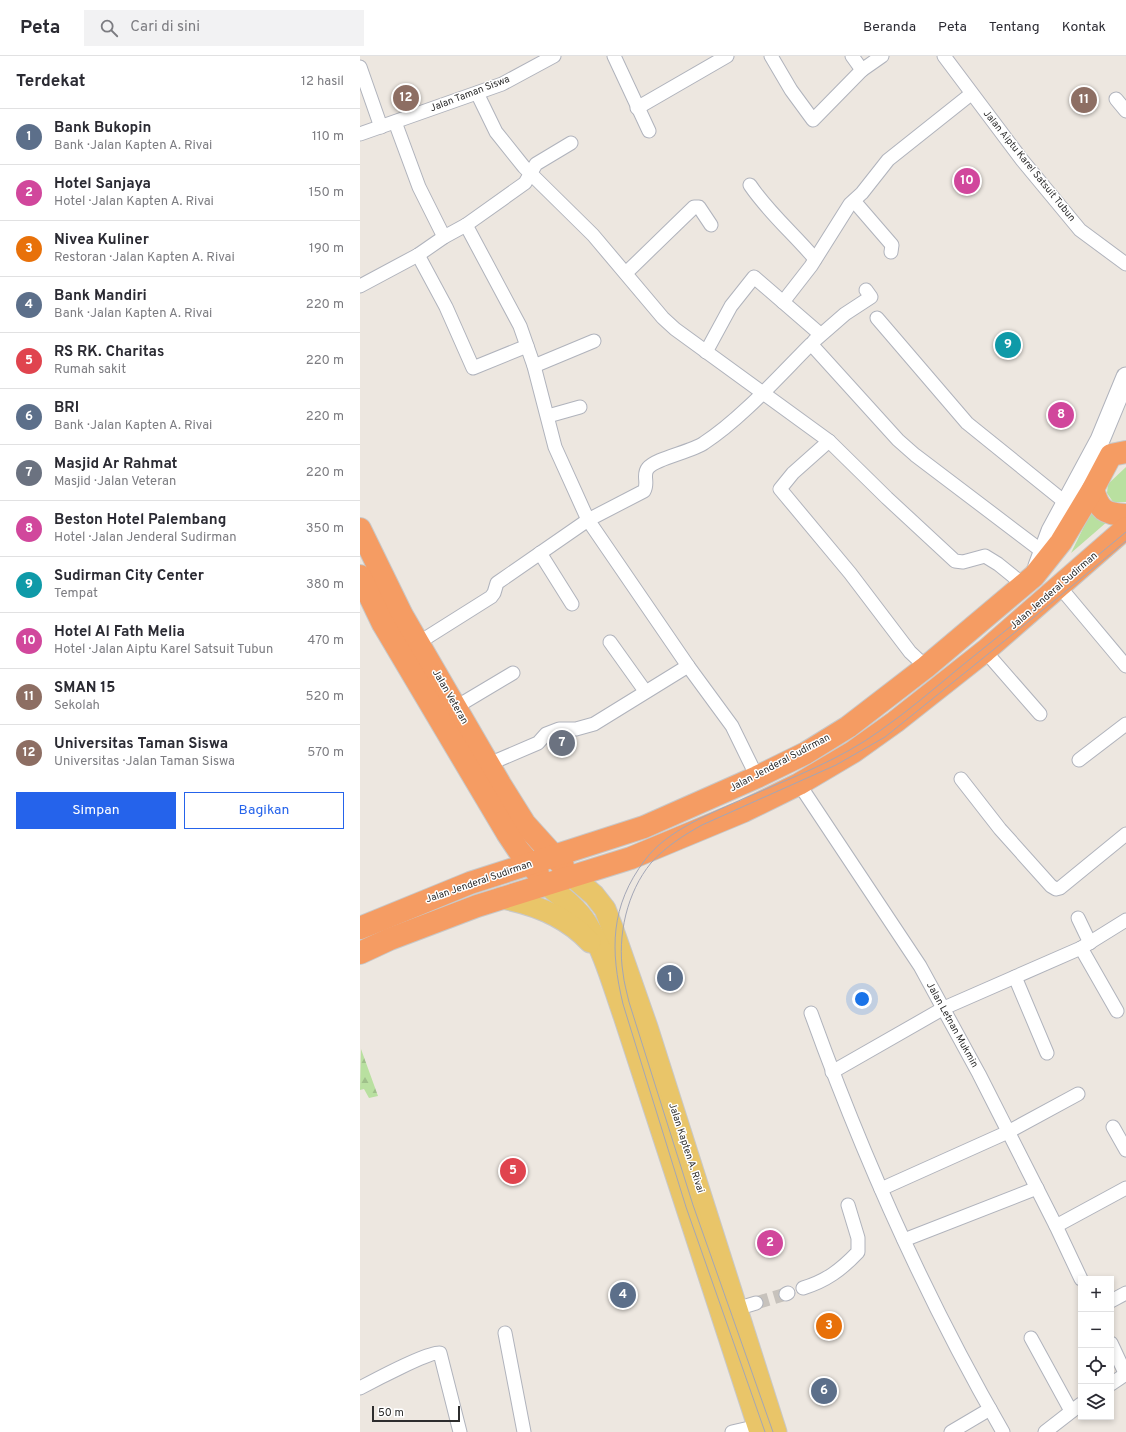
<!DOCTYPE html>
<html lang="id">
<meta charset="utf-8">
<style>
:root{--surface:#fff;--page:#f2f2f3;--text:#2b2b33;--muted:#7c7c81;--line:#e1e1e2;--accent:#2563eb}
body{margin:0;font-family:Overpass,sans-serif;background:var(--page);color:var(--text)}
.controls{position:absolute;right:12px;bottom:12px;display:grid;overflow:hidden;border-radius:0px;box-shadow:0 2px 6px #0003}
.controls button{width:36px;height:36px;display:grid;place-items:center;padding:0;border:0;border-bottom:1px solid var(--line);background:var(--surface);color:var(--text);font:20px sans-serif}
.scale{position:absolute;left:12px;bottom:10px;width:88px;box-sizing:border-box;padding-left:4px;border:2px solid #2d2d2d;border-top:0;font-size:11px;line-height:14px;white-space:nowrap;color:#2d2d2d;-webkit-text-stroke:3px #fff;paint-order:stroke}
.you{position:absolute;left:502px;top:943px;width:14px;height:14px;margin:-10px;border:3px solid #fff;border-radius:50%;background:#1a73e8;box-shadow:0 0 0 6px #1a73e833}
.badge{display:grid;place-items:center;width:26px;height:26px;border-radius:50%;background:var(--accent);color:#fff;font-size:13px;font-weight:700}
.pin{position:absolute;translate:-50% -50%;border:2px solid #fff;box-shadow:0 1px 4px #0006}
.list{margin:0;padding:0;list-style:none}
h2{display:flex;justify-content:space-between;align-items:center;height:52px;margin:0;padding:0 16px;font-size:17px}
h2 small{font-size:13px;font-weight:400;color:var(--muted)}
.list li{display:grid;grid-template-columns:26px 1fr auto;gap:12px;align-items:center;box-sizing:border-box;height:56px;padding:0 16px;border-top:1px solid var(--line)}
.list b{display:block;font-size:15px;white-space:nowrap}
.list p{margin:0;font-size:13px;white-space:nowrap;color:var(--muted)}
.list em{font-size:13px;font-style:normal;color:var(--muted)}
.actions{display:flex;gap:8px;padding:12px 16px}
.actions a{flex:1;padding:9px 0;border:1px solid var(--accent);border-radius:0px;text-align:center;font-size:14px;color:var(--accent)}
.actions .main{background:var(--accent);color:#fff}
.icon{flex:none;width:22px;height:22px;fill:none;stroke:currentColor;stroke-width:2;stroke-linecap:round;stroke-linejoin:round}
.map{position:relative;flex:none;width:766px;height:1376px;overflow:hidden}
header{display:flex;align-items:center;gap:24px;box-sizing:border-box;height:56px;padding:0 20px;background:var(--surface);border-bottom:1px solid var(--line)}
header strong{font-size:19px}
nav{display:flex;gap:22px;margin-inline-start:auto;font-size:14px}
.search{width:280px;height:36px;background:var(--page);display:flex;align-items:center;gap:10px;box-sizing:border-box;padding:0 14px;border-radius:0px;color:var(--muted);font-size:15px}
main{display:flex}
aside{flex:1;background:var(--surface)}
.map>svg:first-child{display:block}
.green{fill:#b9e0a0}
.forest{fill:url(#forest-firs)}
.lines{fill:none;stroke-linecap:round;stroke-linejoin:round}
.street-tunnel{stroke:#c7c2bc;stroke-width:13;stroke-dasharray:13 6;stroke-linecap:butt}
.street-casing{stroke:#b0b3bc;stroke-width:15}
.secondary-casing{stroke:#b0b3bc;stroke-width:21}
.primary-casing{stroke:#c8c8c8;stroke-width:23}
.highway-casing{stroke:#c8c8c8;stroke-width:24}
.street{stroke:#fff;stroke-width:13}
.secondary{stroke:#fff;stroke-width:19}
.primary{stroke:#e9c569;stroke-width:21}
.highway{stroke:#f59c63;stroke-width:22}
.tram{stroke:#a3a6b6;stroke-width:1}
.labels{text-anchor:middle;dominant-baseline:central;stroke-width:3;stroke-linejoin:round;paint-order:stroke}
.street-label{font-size:10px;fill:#2d2d2d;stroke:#fff}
</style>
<header>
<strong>Peta</strong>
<div class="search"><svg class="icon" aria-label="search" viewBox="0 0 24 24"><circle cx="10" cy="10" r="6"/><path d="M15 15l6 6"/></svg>Cari di sini</div>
<nav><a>Beranda</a><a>Peta</a><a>Tentang</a><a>Kontak</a></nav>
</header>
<main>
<aside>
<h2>Terdekat<small>12 hasil</small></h2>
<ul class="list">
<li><span class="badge" style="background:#5c6f8a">1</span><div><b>Bank Bukopin</b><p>Bank · Jalan Kapten A. Rivai</p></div><em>110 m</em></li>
<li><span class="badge" style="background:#d1479c">2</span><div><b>Hotel Sanjaya</b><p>Hotel · Jalan Kapten A. Rivai</p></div><em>150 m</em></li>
<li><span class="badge" style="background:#e8710a">3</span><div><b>Nivea Kuliner</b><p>Restoran · Jalan Kapten A. Rivai</p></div><em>190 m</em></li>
<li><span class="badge" style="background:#5c6f8a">4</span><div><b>Bank Mandiri</b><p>Bank · Jalan Kapten A. Rivai</p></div><em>220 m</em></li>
<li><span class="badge" style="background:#e0444e">5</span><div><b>RS RK. Charitas</b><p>Rumah sakit</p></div><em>220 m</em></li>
<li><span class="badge" style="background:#5c6f8a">6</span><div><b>BRI</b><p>Bank · Jalan Kapten A. Rivai</p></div><em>220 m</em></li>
<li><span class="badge" style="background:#6b7280">7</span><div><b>Masjid Ar Rahmat</b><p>Masjid · Jalan Veteran</p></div><em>220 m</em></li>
<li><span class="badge" style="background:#d1479c">8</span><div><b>Beston Hotel Palembang</b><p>Hotel · Jalan Jenderal Sudirman</p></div><em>350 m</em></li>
<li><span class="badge" style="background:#0f9aa8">9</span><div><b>Sudirman City Center</b><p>Tempat</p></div><em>380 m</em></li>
<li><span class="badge" style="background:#d1479c">10</span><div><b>Hotel Al Fath Melia</b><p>Hotel · Jalan Aiptu Karel Satsuit Tubun</p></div><em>470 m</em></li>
<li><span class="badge" style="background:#8d6e63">11</span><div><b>SMAN 15</b><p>Sekolah</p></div><em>520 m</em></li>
<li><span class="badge" style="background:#8d6e63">12</span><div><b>Universitas Taman Siswa</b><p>Universitas · Jalan Taman Siswa</p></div><em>570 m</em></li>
</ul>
<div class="actions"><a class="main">Simpan</a><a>Bagikan</a></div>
</aside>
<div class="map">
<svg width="766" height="1376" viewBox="0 0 766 1376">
<defs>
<pattern id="forest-firs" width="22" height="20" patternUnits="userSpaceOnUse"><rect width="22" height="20" fill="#b9e0a0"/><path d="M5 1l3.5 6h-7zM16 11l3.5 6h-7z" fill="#9fc08a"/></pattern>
</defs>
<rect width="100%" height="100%" fill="#ede7e0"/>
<g class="green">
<polygon points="766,411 766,446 753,446 747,437 748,428"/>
<polygon points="732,454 748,465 711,497"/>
</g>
<polygon class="forest" points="1,993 18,1040 9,1042 4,1033 0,1034"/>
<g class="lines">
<polyline class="street-tunnel" points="396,1247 426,1238"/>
<defs>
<g id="street">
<polyline points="254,0 289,75"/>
<polyline points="411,0 431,34 453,64 502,14"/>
<polyline points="492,0 502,14 522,0"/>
<polyline points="584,0 662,104 720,174 766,208"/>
<polyline points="0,11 21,71"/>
<polyline points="117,37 136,76 164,111 233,179 303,262 315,273 469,385 527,442 595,505 603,506 625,500 638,508 664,529"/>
<polyline points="756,43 766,55"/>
<polyline points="277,52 367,0"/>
<polyline points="35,66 59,131 84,181"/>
<polyline points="0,78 142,28 194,0"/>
<path d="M390,129C408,156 434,178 455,203"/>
<polyline points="494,145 532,189 531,196"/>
<polyline points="106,169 165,127 176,108 211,87"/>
<polyline points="58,199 86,251 113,312 167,290"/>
<polyline points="266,217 334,151 339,151 351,169"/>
<polyline points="0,230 58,199 84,181 106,169 160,270 174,310 195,391 228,464 328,610 372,670 397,721"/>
<polyline points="423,246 451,210 490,148 502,137 528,104 611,38"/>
<polyline points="517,262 607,367 706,447"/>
<polyline points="454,285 485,258 511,241 506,234"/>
<polyline points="346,296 371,250 394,221 460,278"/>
<polyline points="174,310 234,285"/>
<polyline points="188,360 220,351"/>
<polyline points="469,385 433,417 420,433 490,517 550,596 566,611"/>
<polyline points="180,497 212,548"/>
<polyline points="699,530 766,610"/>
<polyline points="250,586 285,635"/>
<path d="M58,587L131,541L134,537L137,527L228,464L284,435C289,427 282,419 288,412C296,402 331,396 344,387C381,363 419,320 451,288L538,384L555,399L683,496"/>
<polyline points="625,595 680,658"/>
<polyline points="96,651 153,617"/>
<polyline points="719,704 766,668"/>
<polyline points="129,708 178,687 186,678 199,673 216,673 234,668 328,610"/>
<polyline points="601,723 640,773 691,830 696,833 700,832 766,778"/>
<polyline points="439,728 560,910 619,1018 696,1170 721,1223"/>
<polyline points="718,862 730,887"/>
<polyline points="721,892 757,955"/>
<polyline points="655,921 687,997"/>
<path d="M451,957C503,1101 566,1243 643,1376"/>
<polyline points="472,1016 584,952 721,892 766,864"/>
<polyline points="753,1071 766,1094"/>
<polyline points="521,1133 648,1076 718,1038"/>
<polyline points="696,1170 766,1132"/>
<polyline points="544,1184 677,1132"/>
<path d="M443,1232C466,1225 481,1214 498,1196V1182L488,1149"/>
<polyline points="426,1238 428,1237"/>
<polyline points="751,1245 766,1237"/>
<polyline points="376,1253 396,1247"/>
<polyline points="145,1277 164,1376"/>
<polyline points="671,1282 711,1355"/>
<polyline points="751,1287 766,1319"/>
<polyline points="751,1328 766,1318"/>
<path d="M0,1332C13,1325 70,1295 80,1297L100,1376"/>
<polyline points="372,1376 398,1370"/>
<polyline points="591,1376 630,1353"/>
<polyline points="685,1376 721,1348"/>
</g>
<polyline id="secondary" points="678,510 691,475 740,384 766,321"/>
<g id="primary">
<polyline points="213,821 234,839 245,853 252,871 287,971 416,1376"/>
<path d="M187,829C201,840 217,852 227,868C244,895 253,929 264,960L400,1376"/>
<path d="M141,842C174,848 207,861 230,886"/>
</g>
<g id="highway">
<path d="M733,433C739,454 744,458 766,459"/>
<polyline points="0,473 42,559 140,728 165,768 203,810"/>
<polyline points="0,520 23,568 147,777 159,795 178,817"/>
<polyline points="0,872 110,827 284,771 397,721 446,697 488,671 566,611 674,520 701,486 733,433 751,399 766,396"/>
<polyline points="0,897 30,883 117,850 271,802 384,755 439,728 493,696 535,666 625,595 766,472"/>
</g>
</defs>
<use href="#street" class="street-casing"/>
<use href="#secondary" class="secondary-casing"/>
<use href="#primary" class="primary-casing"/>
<use href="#highway" class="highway-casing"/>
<use href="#street" class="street"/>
<use href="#secondary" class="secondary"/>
<use href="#primary" class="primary"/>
<use href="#highway" class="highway"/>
<g class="tram">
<path d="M405,1376L326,1151L263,948C250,894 250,850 285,804C307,774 352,757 385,742C431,722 480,704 521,674C548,655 574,633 599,612C655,567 711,522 766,476"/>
<path d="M413,1376L333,1149L269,946C267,937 264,927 263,917C257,880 267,836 291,807C305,791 324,779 342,769L476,709L525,681L689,549L766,485"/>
</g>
</g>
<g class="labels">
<g class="street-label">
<text transform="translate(110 38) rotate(-21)">Jalan Taman Siswa</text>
<text transform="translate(669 110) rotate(51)">Jalan Aiptu Karel Satsuit Tubun</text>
<text transform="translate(694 535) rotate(-41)">Jalan Jenderal Sudirman</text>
<text transform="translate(90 641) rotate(60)">Jalan Veteran</text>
<text transform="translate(420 707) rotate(-28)">Jalan Jenderal Sudirman</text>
<text transform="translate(119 826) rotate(-19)">Jalan Jenderal Sudirman</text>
<text transform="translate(592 969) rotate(61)">Jalan Letnan Mukmin</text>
<text transform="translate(326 1092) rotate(72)">Jalan Kapten A. Rivai</text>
</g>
</g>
</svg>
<div class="controls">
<button>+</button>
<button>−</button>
<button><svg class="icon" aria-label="locate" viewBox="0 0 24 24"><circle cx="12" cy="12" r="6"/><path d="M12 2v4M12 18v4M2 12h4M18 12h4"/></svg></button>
<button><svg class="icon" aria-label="layers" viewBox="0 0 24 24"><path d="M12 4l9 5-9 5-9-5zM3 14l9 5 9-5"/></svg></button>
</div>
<div class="scale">50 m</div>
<div class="you"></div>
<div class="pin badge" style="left:310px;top:922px;background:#5c6f8a">1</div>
<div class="pin badge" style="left:410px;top:1187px;background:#d1479c">2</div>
<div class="pin badge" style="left:469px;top:1270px;background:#e8710a">3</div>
<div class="pin badge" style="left:263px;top:1239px;background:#5c6f8a">4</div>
<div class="pin badge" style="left:153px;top:1115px;background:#e0444e">5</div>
<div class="pin badge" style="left:464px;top:1335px;background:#5c6f8a">6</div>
<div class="pin badge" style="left:202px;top:687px;background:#6b7280">7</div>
<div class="pin badge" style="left:701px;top:359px;background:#d1479c">8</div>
<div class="pin badge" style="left:648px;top:289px;background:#0f9aa8">9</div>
<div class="pin badge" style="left:607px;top:125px;background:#d1479c">10</div>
<div class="pin badge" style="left:724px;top:44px;background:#8d6e63">11</div>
<div class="pin badge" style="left:46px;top:42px;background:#8d6e63">12</div>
</div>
</main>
